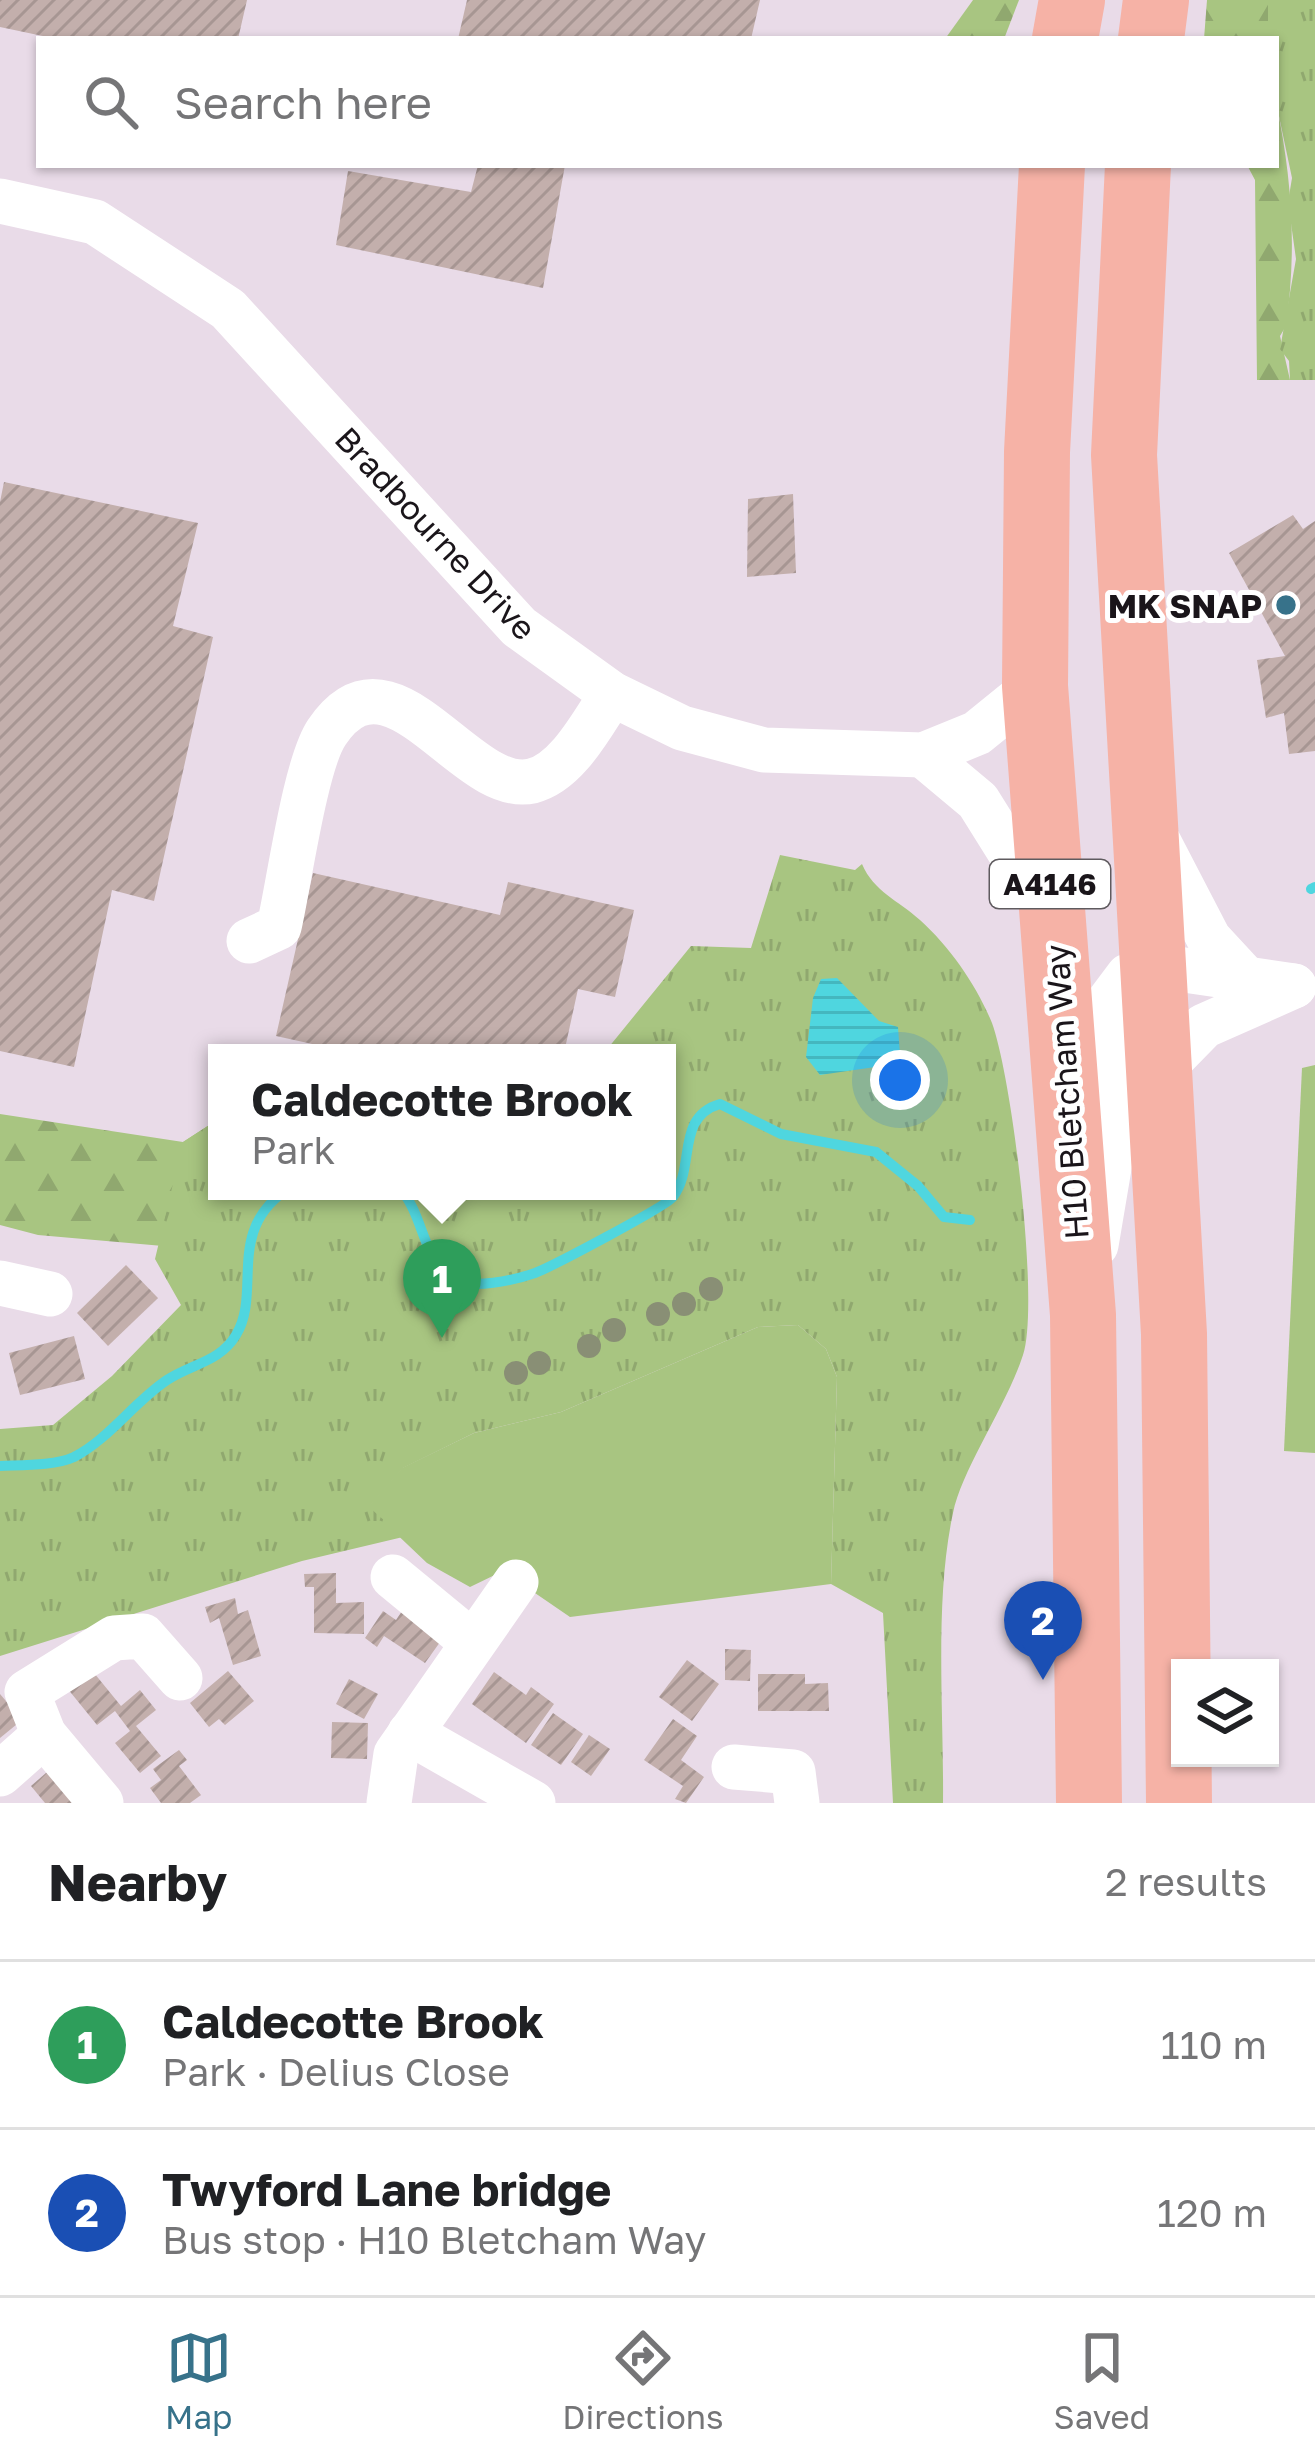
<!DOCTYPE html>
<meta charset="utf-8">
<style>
:root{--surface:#fff;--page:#f6f6f6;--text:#202124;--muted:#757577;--line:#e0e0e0;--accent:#37728a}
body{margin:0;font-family:"Golos Text",sans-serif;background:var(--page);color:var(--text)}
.controls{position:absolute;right:36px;bottom:36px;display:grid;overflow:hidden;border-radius:0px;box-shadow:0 3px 9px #0004}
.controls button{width:108px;height:108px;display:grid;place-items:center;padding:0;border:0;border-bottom:3px solid var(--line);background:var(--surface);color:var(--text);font:60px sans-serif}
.you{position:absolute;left:900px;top:1080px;width:42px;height:42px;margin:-30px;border:9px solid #fff;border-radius:50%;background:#1a73e8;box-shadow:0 0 0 18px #1a73e833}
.badge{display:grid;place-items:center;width:78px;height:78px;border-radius:50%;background:var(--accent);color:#fff;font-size:39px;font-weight:700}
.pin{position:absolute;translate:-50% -99px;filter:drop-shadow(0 3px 6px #0008)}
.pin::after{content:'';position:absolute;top:63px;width:42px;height:36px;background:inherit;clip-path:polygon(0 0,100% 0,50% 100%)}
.popup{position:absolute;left:208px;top:1044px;width:468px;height:156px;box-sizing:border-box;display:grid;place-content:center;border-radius:0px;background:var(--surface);filter:drop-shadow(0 3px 9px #0005);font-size:39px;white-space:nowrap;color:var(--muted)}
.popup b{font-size:45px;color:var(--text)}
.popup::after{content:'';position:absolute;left:50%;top:100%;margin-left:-24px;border:24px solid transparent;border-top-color:var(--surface)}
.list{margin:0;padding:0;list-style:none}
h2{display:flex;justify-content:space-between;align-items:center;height:156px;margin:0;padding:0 48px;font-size:51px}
h2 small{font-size:39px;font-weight:400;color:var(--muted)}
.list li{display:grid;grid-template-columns:78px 1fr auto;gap:36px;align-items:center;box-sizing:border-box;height:168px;padding:0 48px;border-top:3px solid var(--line)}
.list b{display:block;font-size:45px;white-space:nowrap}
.list p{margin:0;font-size:39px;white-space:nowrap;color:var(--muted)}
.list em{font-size:39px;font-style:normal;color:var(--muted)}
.icon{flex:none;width:66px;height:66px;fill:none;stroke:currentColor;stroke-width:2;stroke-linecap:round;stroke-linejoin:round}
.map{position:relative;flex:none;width:1315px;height:1803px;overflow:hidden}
.search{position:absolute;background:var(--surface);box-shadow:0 3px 9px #0004;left:36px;right:36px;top:36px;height:132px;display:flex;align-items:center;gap:30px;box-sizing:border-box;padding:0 42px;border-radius:0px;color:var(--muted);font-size:45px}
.sheet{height:492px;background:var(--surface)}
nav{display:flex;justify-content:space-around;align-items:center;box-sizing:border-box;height:168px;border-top:3px solid var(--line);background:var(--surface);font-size:33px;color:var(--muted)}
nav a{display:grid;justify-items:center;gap:6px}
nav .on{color:var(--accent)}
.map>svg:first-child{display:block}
.green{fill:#a8c581}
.forest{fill:url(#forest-firs)}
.park{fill:url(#park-tufts)}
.water{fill:url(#water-rules)}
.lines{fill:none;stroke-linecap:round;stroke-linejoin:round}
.stream{stroke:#4fd6df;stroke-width:10}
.building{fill:url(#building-hatch)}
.minor{stroke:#fff;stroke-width:45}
.highway{stroke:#f6b2a6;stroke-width:66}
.tree{fill:#898f75}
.poi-dot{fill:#37728a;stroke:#fff;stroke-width:4.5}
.labels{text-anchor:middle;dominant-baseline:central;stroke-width:10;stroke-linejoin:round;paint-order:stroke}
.shield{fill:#fff;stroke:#5f5b5f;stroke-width:3}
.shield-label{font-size:30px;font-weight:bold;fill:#1a151a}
.street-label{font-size:33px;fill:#1a151a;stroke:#fff}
.poi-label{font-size:33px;font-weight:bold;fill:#1a151a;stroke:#fff;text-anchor:end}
</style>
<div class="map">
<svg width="1315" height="1803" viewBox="0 0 1315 1803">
<defs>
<pattern id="forest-firs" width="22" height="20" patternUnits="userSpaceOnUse" patternTransform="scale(3)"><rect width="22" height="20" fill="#a8c581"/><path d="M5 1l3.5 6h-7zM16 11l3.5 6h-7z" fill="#90a86f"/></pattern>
<pattern id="park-tufts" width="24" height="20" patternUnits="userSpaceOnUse" patternTransform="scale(3)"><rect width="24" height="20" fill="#a8c581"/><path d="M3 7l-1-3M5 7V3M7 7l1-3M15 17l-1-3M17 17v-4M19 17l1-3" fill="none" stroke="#90a86f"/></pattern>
<pattern id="water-rules" width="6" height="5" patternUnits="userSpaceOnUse" patternTransform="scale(3)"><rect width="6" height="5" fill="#4fd6df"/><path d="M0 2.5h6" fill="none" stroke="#44b7bf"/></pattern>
<pattern id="building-hatch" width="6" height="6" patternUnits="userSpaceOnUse" patternTransform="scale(3)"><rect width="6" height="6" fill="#c3afac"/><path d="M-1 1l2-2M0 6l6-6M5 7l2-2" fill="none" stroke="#a79693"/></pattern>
</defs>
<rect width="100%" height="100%" fill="#e9dbe8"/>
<g class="green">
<polygon points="1315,1065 1315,1453 1284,1451 1302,1068"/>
<polygon points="798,1325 826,1349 837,1377 831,1584 570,1617 503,1571 470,1587 427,1563 368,1507 402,1468 474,1433 561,1412 758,1327"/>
</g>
<g class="forest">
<polygon points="973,0 1019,0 1004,39 945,39"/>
<polygon points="1207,0 1268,0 1268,39 1204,39"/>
<path d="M1276,102C1292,178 1297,249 1286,326L1280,336L1290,380H1257L1255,180L1247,165H1276Z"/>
<polygon points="0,1114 183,1142 217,1120 217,1191 163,1246 38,1235 0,1225"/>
</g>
<g class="park">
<polygon points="1268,0 1315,0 1315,380 1290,380 1289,361 1280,349 1296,259 1288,202 1292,178 1276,102 1276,39 1268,39"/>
<path d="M780,855L855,870L862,864C874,892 898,900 920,920C950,947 977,986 992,1023C1012,1078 1040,1303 1023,1355C1007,1405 962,1469 953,1513C934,1601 944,1712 943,1803H893L883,1613L831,1584L837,1377L826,1349L798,1325L758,1327L561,1412L474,1433L403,1468L369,1507L403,1537L302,1561L0,1656V1429L53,1425L112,1376L181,1305L155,1259L183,1142L217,1120V1191H667V1053H604L691,946L751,948Z"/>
</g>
<polygon class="water" points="837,978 879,1021 898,1027 900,1055 875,1067 820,1075 806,1057 813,998 821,979"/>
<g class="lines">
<g class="stream">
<polyline points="1311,889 1315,887"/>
<path d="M402,1191C423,1216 424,1261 452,1279C471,1290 515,1280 535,1273C553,1266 665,1207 673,1197C696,1167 675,1117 720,1104L781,1134L876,1152L918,1186L944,1217L970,1220"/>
<path d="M0,1466C21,1465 55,1466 74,1457C109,1439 134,1402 167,1380C191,1364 220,1362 236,1335C262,1293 226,1232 285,1191"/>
</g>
</g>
<g class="building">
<polygon points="0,0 247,0 238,39 57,39 0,27"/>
<polygon points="467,0 760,0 751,39 458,39"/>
<polygon points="478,165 565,165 543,288 336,245 348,171 471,192"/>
<polygon points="4,482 198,523 173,626 213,637 154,901 112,890 74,1067 0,1051 0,502"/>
<polygon points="793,494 796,573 747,577 748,499"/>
<polygon points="1293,515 1303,529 1315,521 1315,751 1289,754 1284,713 1266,718 1257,660 1285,656 1229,553"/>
<polygon points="313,873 500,915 508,882 634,910 615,997 578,989 564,1053 353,1053 276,1036"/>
<polygon points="126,1265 158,1298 108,1346 77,1313"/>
<polygon points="74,1336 85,1379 20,1395 9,1353"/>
<polygon points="336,1573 336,1603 364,1602 364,1634 314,1633 314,1587 305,1587 304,1574"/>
<polygon points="235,1598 238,1614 248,1610 261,1656 233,1665 219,1618 210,1623 205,1607"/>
<polygon points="383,1611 396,1620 402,1611 443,1638 425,1663 384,1636 377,1647 365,1638"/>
<polygon points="725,1649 751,1650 750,1681 725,1680"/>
<polygon points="687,1660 719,1684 692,1721 659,1697"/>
<polygon points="90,1668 121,1706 140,1690 156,1710 136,1726 161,1756 140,1773 115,1743 130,1731 115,1711 97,1725 67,1688"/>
<polygon points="228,1671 254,1701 225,1725 219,1719 209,1727 190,1703"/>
<polygon points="494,1672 526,1695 531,1687 554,1704 526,1743 472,1704"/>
<polygon points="758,1674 805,1674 805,1684 828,1683 829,1711 758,1711"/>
<polygon points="349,1679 378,1694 364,1719 336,1704"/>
<polygon points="0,1694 22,1720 0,1738"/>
<polygon points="553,1713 583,1734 561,1765 531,1745"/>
<polygon points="673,1719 697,1736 681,1760 704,1777 686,1803 675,1799 683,1786 644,1760"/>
<polygon points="332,1722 368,1723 367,1759 331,1758"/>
<polygon points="589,1735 610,1749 591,1776 571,1762"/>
<polygon points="179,1750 187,1760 179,1766 201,1795 190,1803 161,1803 150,1788 161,1780 153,1769"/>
<polygon points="54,1766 84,1803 45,1803 31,1786"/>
</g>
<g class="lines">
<g class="minor">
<polyline points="0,201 95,222 228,309 519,627 612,694 682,728 764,750 923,755 977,733 1035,686"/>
<polyline points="923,755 978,801 1048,913"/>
<polyline points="1154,833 1209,939 1246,979"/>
<path d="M249,941L279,927C289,884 305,764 327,732C392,637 465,797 532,781C568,772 593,722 612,694"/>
<polyline points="1159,1072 1204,1026 1294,986"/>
<polyline points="1096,1245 1110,1162 1104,1008 1128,976 1157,966 1294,986"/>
<polyline points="0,1283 50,1294"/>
<polyline points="393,1577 472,1642"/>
<polyline points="410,1733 533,1803"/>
<polyline points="734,1767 793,1772 797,1803"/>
<polyline points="0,1774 44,1735"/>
<polyline points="101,1803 44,1735 27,1692 114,1638 143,1636 180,1678"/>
<polyline points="389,1803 396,1754 516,1582"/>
</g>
<g class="highway">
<polyline points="1065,39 1072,0"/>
<polyline points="1151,39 1156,0"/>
<polyline points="1052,165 1037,452 1035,686 1083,1315 1089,1803"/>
<polyline points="1138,165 1124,455 1174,1334 1179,1803"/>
</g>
</g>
<g class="tree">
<circle cx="711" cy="1289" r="12"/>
<circle cx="684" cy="1304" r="12"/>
<circle cx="658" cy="1314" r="12"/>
<circle cx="614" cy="1330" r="12"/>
<circle cx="589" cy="1346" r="12"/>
<circle cx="539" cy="1363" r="12"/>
<circle cx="516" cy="1373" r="12"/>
</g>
<circle class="poi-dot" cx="1286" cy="605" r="12"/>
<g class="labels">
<rect class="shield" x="990" y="860" width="120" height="48" rx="9"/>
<g class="shield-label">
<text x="1050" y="884">A4146</text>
</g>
<g class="street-label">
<text transform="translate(436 533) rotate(47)">Bradbourne Drive</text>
<text transform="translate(1066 1092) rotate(-94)">H10 Bletcham Way</text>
</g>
<g class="poi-label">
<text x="1262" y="605">MK SNAP</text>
</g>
</g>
</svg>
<div class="controls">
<button><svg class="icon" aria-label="layers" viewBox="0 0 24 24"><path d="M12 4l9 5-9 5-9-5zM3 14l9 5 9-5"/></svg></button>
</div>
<div class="you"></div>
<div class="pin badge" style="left:442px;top:1338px;background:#2e9e5b">1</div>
<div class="popup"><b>Caldecotte Brook</b>Park</div>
<div class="pin badge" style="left:1043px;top:1680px;background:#1a4fb4">2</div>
<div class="search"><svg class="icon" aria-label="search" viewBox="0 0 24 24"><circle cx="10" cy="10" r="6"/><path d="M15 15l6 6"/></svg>Search here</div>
</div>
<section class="sheet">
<h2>Nearby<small>2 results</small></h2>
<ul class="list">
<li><span class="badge" style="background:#2e9e5b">1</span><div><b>Caldecotte Brook</b><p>Park · Delius Close</p></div><em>110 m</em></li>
<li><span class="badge" style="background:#1a4fb4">2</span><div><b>Twyford Lane bridge</b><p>Bus stop · H10 Bletcham Way</p></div><em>120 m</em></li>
</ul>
</section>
<nav>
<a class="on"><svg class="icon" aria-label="map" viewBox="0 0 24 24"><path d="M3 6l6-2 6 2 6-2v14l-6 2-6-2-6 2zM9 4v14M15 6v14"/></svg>Map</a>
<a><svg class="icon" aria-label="directions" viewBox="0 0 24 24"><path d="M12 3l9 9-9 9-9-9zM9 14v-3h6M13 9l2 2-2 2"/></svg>Directions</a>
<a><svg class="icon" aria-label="saved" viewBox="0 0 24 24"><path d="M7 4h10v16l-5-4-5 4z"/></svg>Saved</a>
</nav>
